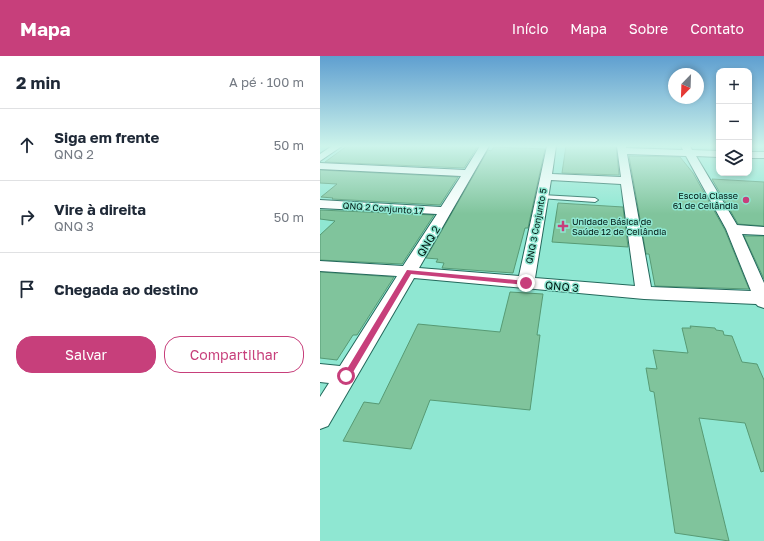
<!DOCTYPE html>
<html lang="pt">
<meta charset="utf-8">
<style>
:root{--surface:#fff;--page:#f2f2f3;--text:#1f2937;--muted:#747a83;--line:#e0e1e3;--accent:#c73f7b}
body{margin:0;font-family:"Golos Text",sans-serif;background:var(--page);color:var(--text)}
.controls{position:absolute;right:12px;top:12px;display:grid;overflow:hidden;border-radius:8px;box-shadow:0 2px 6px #0003}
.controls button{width:36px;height:36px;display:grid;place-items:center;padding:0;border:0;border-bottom:1px solid var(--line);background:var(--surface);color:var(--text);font:20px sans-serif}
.compass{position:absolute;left:348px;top:12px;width:36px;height:36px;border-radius:50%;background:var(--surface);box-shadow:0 2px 6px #0003;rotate:203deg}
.stop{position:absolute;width:12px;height:12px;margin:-9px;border:3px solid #c73f7b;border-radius:50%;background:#fff}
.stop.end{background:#c73f7b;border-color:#fff;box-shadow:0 1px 4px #0008}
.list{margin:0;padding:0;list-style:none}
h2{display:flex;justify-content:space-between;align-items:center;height:52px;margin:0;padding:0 16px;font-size:17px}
h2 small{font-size:13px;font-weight:400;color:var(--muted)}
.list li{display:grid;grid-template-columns:26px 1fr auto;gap:12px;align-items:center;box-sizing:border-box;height:72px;padding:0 16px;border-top:1px solid var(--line)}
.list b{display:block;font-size:15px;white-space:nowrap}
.list p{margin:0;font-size:13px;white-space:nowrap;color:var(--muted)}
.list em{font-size:13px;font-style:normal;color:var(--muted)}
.actions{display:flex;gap:8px;padding:12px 16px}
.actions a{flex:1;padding:9px 0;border:1px solid var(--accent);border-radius:16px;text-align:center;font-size:14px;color:var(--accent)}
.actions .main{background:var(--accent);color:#fff}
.icon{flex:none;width:22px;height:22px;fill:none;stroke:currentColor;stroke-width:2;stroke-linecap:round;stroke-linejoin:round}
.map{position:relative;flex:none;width:444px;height:485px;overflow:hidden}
header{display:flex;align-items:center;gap:24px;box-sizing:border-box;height:56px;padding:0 20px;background:var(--accent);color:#fff}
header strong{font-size:19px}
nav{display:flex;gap:22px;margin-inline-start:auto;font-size:14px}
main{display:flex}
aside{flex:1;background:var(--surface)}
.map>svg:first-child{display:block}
.building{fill:#80c49c;stroke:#579a74}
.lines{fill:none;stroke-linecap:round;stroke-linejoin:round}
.lane-casing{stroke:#23685b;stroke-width:2}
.street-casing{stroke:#23685b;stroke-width:2}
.lane{fill:#fff;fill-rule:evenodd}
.street{fill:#fff;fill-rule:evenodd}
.route{fill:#c73f7b}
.poi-dot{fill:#c73f7b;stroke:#8fe7d2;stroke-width:1.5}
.labels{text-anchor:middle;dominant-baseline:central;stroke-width:3;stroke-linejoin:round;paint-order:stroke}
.far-poi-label{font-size:9px;fill:#001813;stroke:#8fe7d2;text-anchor:end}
.far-street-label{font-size:9px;fill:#001813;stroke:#8fe7d2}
.street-label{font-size:11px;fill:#001813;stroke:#8fe7d2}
</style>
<header>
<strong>Mapa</strong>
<nav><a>Início</a><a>Mapa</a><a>Sobre</a><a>Contato</a></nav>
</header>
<main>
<aside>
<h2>2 min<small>A pé · 100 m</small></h2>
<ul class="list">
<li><svg class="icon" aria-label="ahead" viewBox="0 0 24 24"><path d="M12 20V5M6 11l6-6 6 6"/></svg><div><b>Siga em frente</b><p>QNQ 2</p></div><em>50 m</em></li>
<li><svg class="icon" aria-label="right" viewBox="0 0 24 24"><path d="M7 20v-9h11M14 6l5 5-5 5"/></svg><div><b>Vire à direita</b><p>QNQ 3</p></div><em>50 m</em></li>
<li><svg class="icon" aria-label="arrive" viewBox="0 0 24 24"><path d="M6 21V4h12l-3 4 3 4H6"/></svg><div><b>Chegada ao destino</b></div></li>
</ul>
<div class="actions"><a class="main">Salvar</a><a>Compartilhar</a></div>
</aside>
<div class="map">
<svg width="444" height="485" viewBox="0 0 444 485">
<rect width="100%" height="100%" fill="#8fe7d2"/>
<g class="building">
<polygon points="27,90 158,90 144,112 5,106"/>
<polygon points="246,90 296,90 299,119 242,117"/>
<polygon points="174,91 225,93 208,172 205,172 193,217 122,212 124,207 116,206 118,203 106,202 168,94 171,95"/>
<polygon points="309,100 360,101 373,117 405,174 429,233 335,230 329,198 326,198"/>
<polygon points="0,114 138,121 120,149 12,143 13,142 1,141 17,128 0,127"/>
<polygon points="392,123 444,126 444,170 418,168"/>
<polygon points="238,147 303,151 308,191 232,186"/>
<polygon points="0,154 114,159 82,208 0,204 0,179 15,165 0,163"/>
<polygon points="424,180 444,180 444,223"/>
<polygon points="0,216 74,221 37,279 33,279 17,304 0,302"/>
<polygon points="190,236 223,238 217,279 220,279 210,354 110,344 91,393 23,385 44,346 59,348 98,268 180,276"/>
<polygon points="370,270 395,272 396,274 403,275 404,279 412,280 422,306 437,308 444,324 444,415 441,416 425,367 379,362 409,485 355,477 334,336 330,335 326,312 337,313 333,294 368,297 362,272 371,272"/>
</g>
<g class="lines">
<defs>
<polygon id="lane" points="222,139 275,142 278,144 275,146 220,142 219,141"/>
<g id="street">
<polygon points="12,90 22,90 0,105 0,98"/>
<path d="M160,90H169L99,212L199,220L227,90H236L232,118L301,121L297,90H306V92L363,94L361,90H370L372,94L399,95V101L376,100L417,169L444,171V179L422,178L444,227V252L438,250L436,248L324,243L94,222L8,370L0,373V341L9,327L0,326V308L20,310L77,220L0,215V205L83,210L117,158L0,152V144L121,151L141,120L0,113V107L145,114ZM307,98L366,100L406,173L431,235L331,231ZM231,124L301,128L315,230L215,222Z"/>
<rect x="429" y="96" width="15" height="6"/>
</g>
</defs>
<use href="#lane" class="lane-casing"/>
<use href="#street" class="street-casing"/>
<use href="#lane" class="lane"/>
<use href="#street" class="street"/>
</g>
<linearGradient id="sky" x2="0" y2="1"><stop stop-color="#5f9fd0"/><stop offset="0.57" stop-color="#cdf4eb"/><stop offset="1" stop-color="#cdf4eb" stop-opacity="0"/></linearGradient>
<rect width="444" height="158" fill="url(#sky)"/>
<polygon class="route" points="87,214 206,225 209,227 206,229 91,218 29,323 24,323 24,318"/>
<g class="poi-dot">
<circle cx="426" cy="144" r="4"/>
<path d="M241 164h4v4h4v4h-4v4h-4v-4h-4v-4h4z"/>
</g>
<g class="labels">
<g class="far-poi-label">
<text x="418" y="139">Escola Classe<tspan x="418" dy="10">61 de Ceilândia</tspan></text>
<text x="252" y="165" text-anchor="start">Unidade Básica de<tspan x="252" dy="10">Saúde 12 de Ceilândia</tspan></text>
</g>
<g class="far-street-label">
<text transform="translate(63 152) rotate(4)">QNQ 2 Conjunto 17</text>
<text transform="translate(216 170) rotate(-79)">QNQ 3 Conjunto 5</text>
</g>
<g class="street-label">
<text transform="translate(108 185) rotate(-59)">QNQ 2</text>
<text transform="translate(242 230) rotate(5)">QNQ 3</text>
</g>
</g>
</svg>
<div class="controls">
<button>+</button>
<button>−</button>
<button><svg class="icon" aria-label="layers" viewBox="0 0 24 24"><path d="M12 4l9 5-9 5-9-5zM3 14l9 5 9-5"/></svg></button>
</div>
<svg class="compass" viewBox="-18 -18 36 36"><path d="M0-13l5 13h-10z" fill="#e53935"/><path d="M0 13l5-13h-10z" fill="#747a83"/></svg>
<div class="stop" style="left:26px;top:320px"></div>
<div class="stop end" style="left:206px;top:227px"></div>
</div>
</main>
